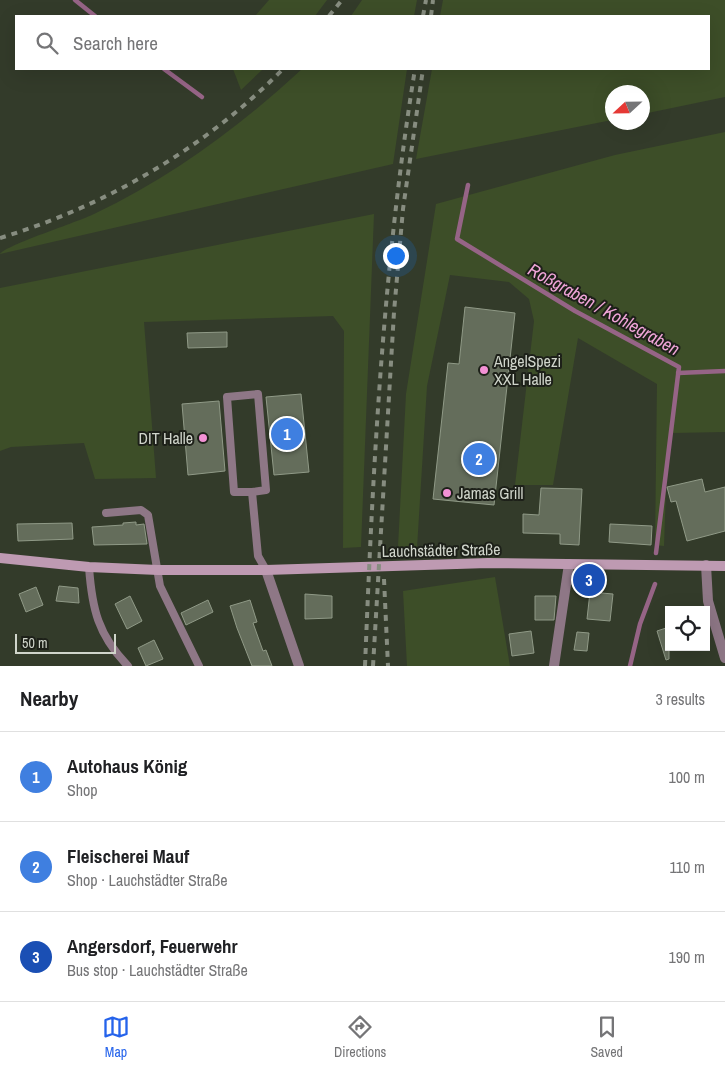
<!DOCTYPE html>
<meta charset="utf-8">
<style>
:root{--surface:#fff;--page:#f6f6f6;--text:#202124;--muted:#757577;--line:#e0e0e0;--accent:#2563eb}
body{margin:0;font-family:"Archivo Narrow",sans-serif;background:var(--page);color:var(--text)}
.controls{position:absolute;right:15px;bottom:15px;display:grid;overflow:hidden;border-radius:0px;box-shadow:0 5px 20px #0002}
.controls button{width:45px;height:45px;display:grid;place-items:center;padding:0;border:0;border-bottom:1px solid var(--line);background:var(--surface);color:var(--text);font:25px sans-serif}
.compass{position:absolute;left:605px;top:85px;width:45px;height:45px;border-radius:50%;background:var(--surface);box-shadow:0 5px 20px #0002;rotate:248deg}
.scale{position:absolute;left:15px;bottom:12px;width:101px;box-sizing:border-box;padding-left:5px;border:2px solid #d0d5cb;border-top:0;font-size:14px;line-height:18px;white-space:nowrap;color:#d0d5cb;-webkit-text-stroke:4px #1d2019;paint-order:stroke}
.you{position:absolute;left:395px;top:255px;width:18px;height:18px;margin:-12px;border:4px solid #fff;border-radius:50%;background:#1a73e8;box-shadow:0 0 0 8px #1a73e833}
.badge{display:grid;place-items:center;width:32px;height:32px;border-radius:50%;background:var(--accent);color:#fff;font-size:16px;font-weight:700}
.pin{position:absolute;translate:-50% -50%;border:2px solid #fff;box-shadow:0 1px 5px #0006}
.list{margin:0;padding:0;list-style:none}
h2{display:flex;justify-content:space-between;align-items:center;height:65px;margin:0;padding:0 20px;font-size:21px}
h2 small{font-size:16px;font-weight:400;color:var(--muted)}
.list li{display:grid;grid-template-columns:32px 1fr auto;gap:15px;align-items:center;box-sizing:border-box;height:90px;padding:0 20px;border-top:1px solid var(--line)}
.list b{display:block;font-size:19px;white-space:nowrap}
.list p{margin:0;font-size:16px;white-space:nowrap;color:var(--muted)}
.list em{font-size:16px;font-style:normal;color:var(--muted)}
.icon{flex:none;width:28px;height:28px;fill:none;stroke:currentColor;stroke-width:2;stroke-linecap:round;stroke-linejoin:round}
.map{position:relative;flex:none;width:725px;height:666px;overflow:hidden}
.search{position:absolute;background:var(--surface);box-shadow:0 5px 20px #0002;left:15px;right:15px;top:15px;height:55px;display:flex;align-items:center;gap:12px;box-sizing:border-box;padding:0 18px;border-radius:0px;color:var(--muted);font-size:19px}
.sheet{height:335px;background:var(--surface)}
nav{display:flex;justify-content:space-around;align-items:center;box-sizing:border-box;height:70px;border-top:1px solid var(--line);background:var(--surface);font-size:14px;color:var(--muted)}
nav a{display:grid;justify-items:center;gap:2px}
nav .on{color:var(--accent)}
.map>svg:first-child{display:block}
.green{fill:#3d4e28}
.lines{fill:none;stroke-linecap:round;stroke-linejoin:round}
.stream{stroke:#966486;stroke-width:4.5}
.building{fill:#646d5b;stroke:#909a87}
.service{stroke:#8e7786;stroke-width:8}
.minor{stroke:#8e7786;stroke-width:10}
.secondary{stroke:#be9ab2;stroke-width:10}
.rail{stroke:#878d80;stroke-width:4;stroke-dasharray:6 6;stroke-linecap:butt}
.poi-dot{fill:#f391d5;stroke:#1d2019;stroke-width:2}
.labels{text-anchor:middle;dominant-baseline:central;stroke-width:4;stroke-linejoin:round;paint-order:stroke}
.poi-label{font-size:16px;fill:#d0d5cb;stroke:#1d2019;text-anchor:start}
.street-label{font-size:16px;fill:#d0d5cb;stroke:#1d2019}
.water-label{font-size:18px;font-style:italic;fill:#f0a5d8;stroke:#1d2019}
</style>
<div class="map">
<svg width="725" height="666" viewBox="0 0 725 666">
<rect width="100%" height="100%" fill="#333b2a"/>
<g class="green">
<polygon points="269,0 327,0 315,16 255,16"/>
<polygon points="362,0 417,0 414,16 351,16"/>
<polygon points="443,0 725,0 725,97 643,114 642,92 612,92 612,120 416,159 432,69 709,69 709,16 440,16"/>
<polygon points="233,69 263,69 241,90"/>
<path d="M302,69H407L393,164L0,254C6,245 78,222 94,214C173,176 238,128 302,69Z"/>
<polygon points="725,132 725,432 672,433 666,488 664,546 655,545 657,384 578,338 553,485 515,485 534,321 529,299 509,282 450,275 427,386 417,548 398,547 406,394 436,204 615,155"/>
<polygon points="374,214 361,547 343,548 344,331 333,316 144,322 156,478 95,479 84,443 11,447 0,451 0,288"/>
<polygon points="495,577 510,666 407,666 403,591"/>
</g>
<g class="lines">
<g class="stream">
<polyline points="75,0 95,16"/>
<polyline points="164,69 202,97"/>
<polyline points="468,185 457,239 575,311 679,367 656,553"/>
<polyline points="678,373 725,371"/>
<polyline points="630,666 640,624 655,584"/>
</g>
</g>
<g class="building">
<polygon points="465,307 515,313 494,505 433,499 448,363 459,364"/>
<polygon points="227,332 227,347 188,348 187,333"/>
<polygon points="301,394 309,472 274,475 266,397"/>
<polygon points="219,401 225,471 188,475 182,404"/>
<polygon points="702,479 705,492 725,487 725,531 687,541 676,501 671,502 667,487"/>
<polygon points="541,488 582,489 579,545 560,544 560,534 523,533 523,514 539,515"/>
<polygon points="136,522 136,525 144,524 147,544 94,545 92,527 123,525 123,523"/>
<polygon points="72,523 73,539 18,541 17,524"/>
<polygon points="610,524 652,526 651,545 609,542"/>
<polygon points="59,586 78,588 79,603 56,601"/>
<polygon points="36,587 43,605 26,612 19,594"/>
<polygon points="590,592 613,594 610,621 587,619"/>
<polygon points="305,594 332,596 332,618 305,619"/>
<polygon points="130,596 142,621 127,629 115,604"/>
<polygon points="535,596 556,596 554,620 535,620"/>
<polygon points="208,600 213,612 186,625 181,613"/>
<polygon points="250,600 257,622 253,623 263,651 266,650 272,666 252,666 237,628 230,606"/>
<polygon points="669,627 669,659 666,660 657,631"/>
<polygon points="531,631 534,653 512,656 509,634"/>
<polygon points="577,632 589,633 587,651 574,650"/>
<polygon points="154,640 163,659 146,666 138,648"/>
</g>
<g class="lines">
<g class="service">
<polyline points="252,492 266,490 258,394 227,397 234,492 252,492 258,556 266,570"/>
<polyline points="106,513 141,510 148,515 160,586 199,666"/>
<path d="M89,567C92,609 98,635 128,666"/>
</g>
<g class="minor">
<polyline points="706,565 708,601 725,658"/>
<polyline points="266,570 299,666"/>
<polyline points="554,666 569,564"/>
</g>
<polyline class="secondary" points="0,558 89,567 158,570 266,570 488,563 725,566"/>
<g class="rail">
<polyline points="329,16 342,0"/>
<polyline points="423,16 426,0"/>
<polyline points="431,16 433,0"/>
<path d="M0,238C106,206 205,148 283,69"/>
<polyline points="384,579 388,666"/>
<path d="M365,666C373,466 383,266 415,69"/>
<polyline points="373,666 394,312 403,209 423,69"/>
</g>
</g>
<g class="poi-dot">
<circle cx="484" cy="370" r="5"/>
<circle cx="203" cy="438" r="5"/>
<circle cx="447" cy="493" r="5"/>
</g>
<g class="labels">
<g class="poi-label">
<text x="494" y="361">AngelSpezi<tspan x="494" dy="18">XXL Halle</tspan></text>
<text x="193" y="438" text-anchor="end">DIT Halle</text>
<text x="457" y="493">Jamas Grill</text>
</g>
<g class="street-label">
<text transform="translate(441 550) rotate(-1)">Lauchstädter Straße</text>
</g>
<g class="water-label">
<text transform="translate(604 309) rotate(29)">Roßgraben / Kohlegraben</text>
</g>
</g>
</svg>
<div class="controls">
<button><svg class="icon" aria-label="locate" viewBox="0 0 24 24"><circle cx="12" cy="12" r="6"/><path d="M12 2v4M12 18v4M2 12h4M18 12h4"/></svg></button>
</div>
<svg class="compass" viewBox="-18 -18 36 36"><path d="M0-13l5 13h-10z" fill="#e53935"/><path d="M0 13l5-13h-10z" fill="#757577"/></svg>
<div class="scale">50 m</div>
<div class="you"></div>
<div class="pin badge" style="left:287px;top:434px;background:#3f7fe0">1</div>
<div class="pin badge" style="left:479px;top:459px;background:#3f7fe0">2</div>
<div class="pin badge" style="left:589px;top:580px;background:#1a4fb4">3</div>
<div class="search"><svg class="icon" aria-label="search" viewBox="0 0 24 24"><circle cx="10" cy="10" r="6"/><path d="M15 15l6 6"/></svg>Search here</div>
</div>
<section class="sheet">
<h2>Nearby<small>3 results</small></h2>
<ul class="list">
<li><span class="badge" style="background:#3f7fe0">1</span><div><b>Autohaus König</b><p>Shop</p></div><em>100 m</em></li>
<li><span class="badge" style="background:#3f7fe0">2</span><div><b>Fleischerei Mauf</b><p>Shop · Lauchstädter Straße</p></div><em>110 m</em></li>
<li><span class="badge" style="background:#1a4fb4">3</span><div><b>Angersdorf, Feuerwehr</b><p>Bus stop · Lauchstädter Straße</p></div><em>190 m</em></li>
</ul>
</section>
<nav>
<a class="on"><svg class="icon" aria-label="map" viewBox="0 0 24 24"><path d="M3 6l6-2 6 2 6-2v14l-6 2-6-2-6 2zM9 4v14M15 6v14"/></svg>Map</a>
<a><svg class="icon" aria-label="directions" viewBox="0 0 24 24"><path d="M12 3l9 9-9 9-9-9zM9 14v-3h6M13 9l2 2-2 2"/></svg>Directions</a>
<a><svg class="icon" aria-label="saved" viewBox="0 0 24 24"><path d="M7 4h10v16l-5-4-5 4z"/></svg>Saved</a>
</nav>
